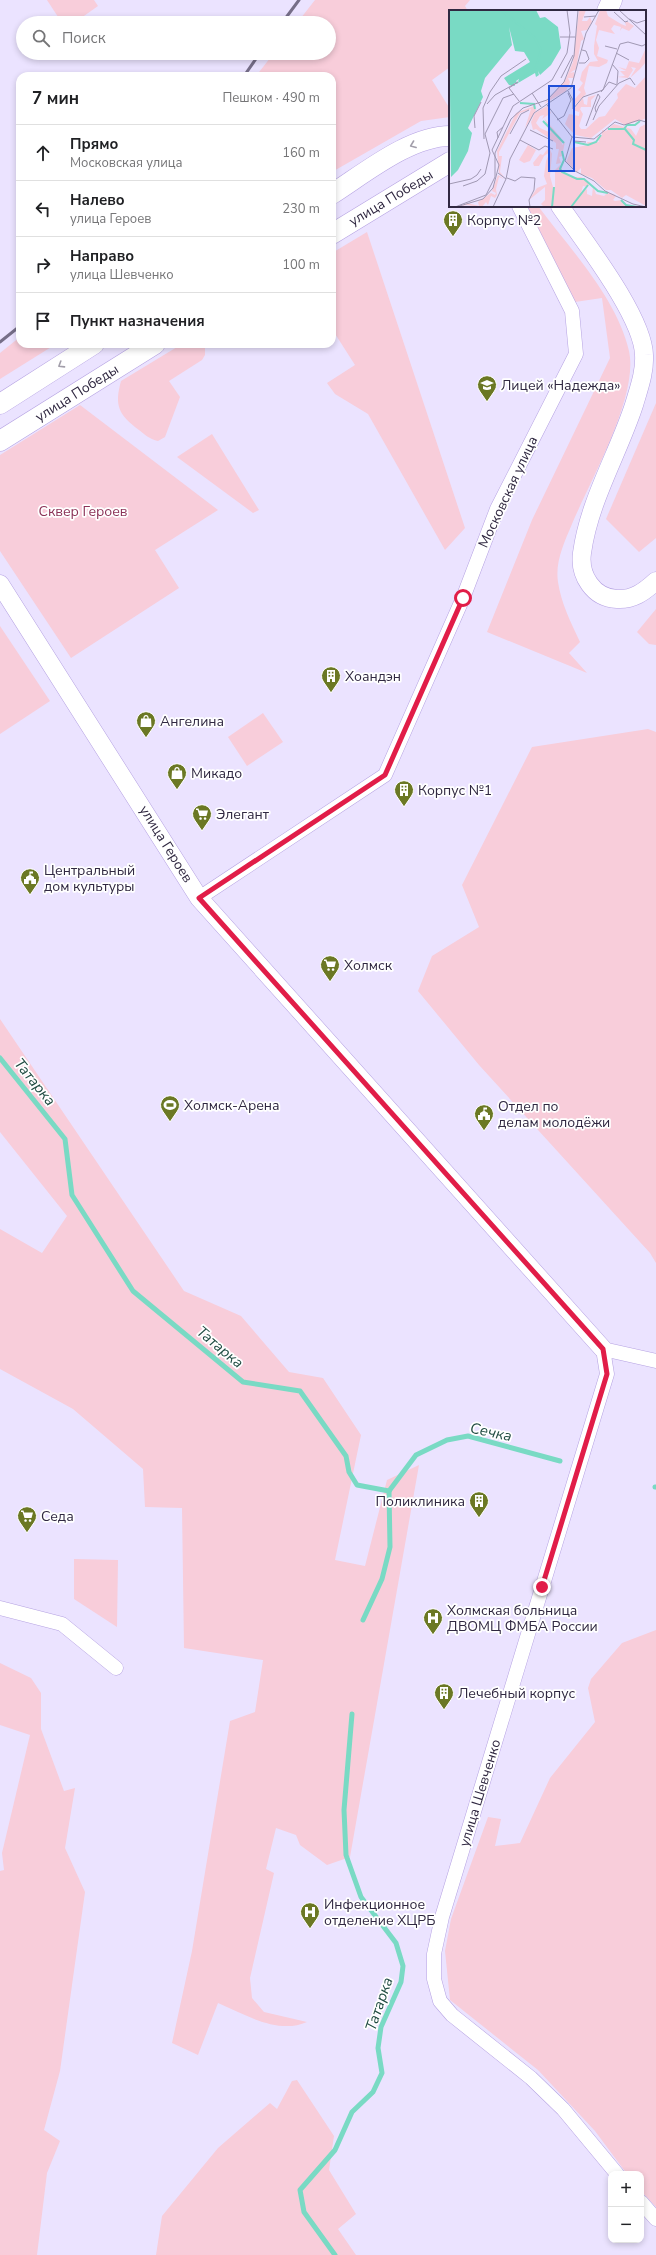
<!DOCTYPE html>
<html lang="ru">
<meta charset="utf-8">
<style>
:root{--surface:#fff;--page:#f6f6f6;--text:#202124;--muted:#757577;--line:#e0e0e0}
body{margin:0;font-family:"Nunito Sans",sans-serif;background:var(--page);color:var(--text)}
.controls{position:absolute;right:12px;bottom:12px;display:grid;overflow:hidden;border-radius:8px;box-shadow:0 2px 6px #0003}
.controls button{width:36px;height:36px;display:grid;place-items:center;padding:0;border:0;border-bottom:1px solid var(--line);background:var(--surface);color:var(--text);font:20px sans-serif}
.stop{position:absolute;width:12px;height:12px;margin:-9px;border:3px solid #e11d48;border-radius:50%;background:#fff}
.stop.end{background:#e11d48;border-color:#fff;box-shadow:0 1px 4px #0008}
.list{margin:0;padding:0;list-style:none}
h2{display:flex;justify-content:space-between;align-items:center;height:52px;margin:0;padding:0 16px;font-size:17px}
h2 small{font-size:13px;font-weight:400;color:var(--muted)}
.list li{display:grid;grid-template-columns:26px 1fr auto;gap:12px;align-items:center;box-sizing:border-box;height:56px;padding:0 16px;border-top:1px solid var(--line)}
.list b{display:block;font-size:15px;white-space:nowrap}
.list p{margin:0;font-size:13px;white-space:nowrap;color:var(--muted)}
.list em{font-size:13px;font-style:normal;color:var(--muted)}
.icon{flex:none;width:22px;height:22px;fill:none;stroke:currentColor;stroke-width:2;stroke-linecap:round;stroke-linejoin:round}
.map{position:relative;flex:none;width:656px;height:2255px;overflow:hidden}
.search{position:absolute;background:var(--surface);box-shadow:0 2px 6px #0003;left:16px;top:16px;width:320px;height:44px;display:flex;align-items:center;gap:10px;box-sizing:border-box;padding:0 14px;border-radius:22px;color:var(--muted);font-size:15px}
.panel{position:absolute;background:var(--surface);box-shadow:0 2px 6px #0003;left:16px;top:72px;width:320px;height:276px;border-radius:12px}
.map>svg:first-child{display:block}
.green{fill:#f8cdda}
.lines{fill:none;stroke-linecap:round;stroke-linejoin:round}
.stream{stroke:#79dac4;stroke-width:5}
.minor-casing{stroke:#b5a2e2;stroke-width:15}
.tertiary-casing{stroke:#b5a2e2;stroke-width:19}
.secondary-casing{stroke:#b5a2e2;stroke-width:21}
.minor{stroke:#fff;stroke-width:14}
.tertiary{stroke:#fff;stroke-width:18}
.secondary{stroke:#fff;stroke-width:20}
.rail{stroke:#766e88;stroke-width:3}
.oneway{stroke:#a29eaa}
.route{stroke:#e11d48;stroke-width:5}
.labels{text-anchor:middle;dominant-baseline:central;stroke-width:3.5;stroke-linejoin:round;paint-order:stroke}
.street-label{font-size:14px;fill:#302841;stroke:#fff}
.poi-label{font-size:14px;fill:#302841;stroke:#fff;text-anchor:start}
.park-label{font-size:14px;fill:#8b3257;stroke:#fff}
.water-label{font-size:15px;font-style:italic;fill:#204b42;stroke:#fff}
.inset-river{fill:none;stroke:#79dac4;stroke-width:2}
.inset-road{fill:none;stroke:#a098b3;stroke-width:1}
.view{fill:#1d4ed8;fill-opacity:0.15;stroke:#1d4ed8;stroke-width:2}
.inset-edge{fill:none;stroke:#302841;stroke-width:2}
</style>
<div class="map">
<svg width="656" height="2255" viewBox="0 0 656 2255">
<rect width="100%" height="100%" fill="#ebe3ff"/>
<g class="green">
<polygon points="47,0 94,0 98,6 74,23 62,23"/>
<polygon points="315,0 470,0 465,6 468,11 450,11 450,67 432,80 450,109 450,117 421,121 332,172 332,76 256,76 274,53 329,53 329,23 297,23"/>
<path d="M522,206H538C570,249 617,298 629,351C639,396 590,481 572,524C564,543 555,562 558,582C561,603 571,623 580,642L569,653L587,673L487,632L532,520L610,358L602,298L575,302Z"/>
<polygon points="367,232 465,528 445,550 368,414 335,394 327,383 355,365 332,329 332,253"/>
<polygon points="20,337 20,344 56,344 0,379 0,353"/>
<path d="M182,344H205V355L202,360L169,381L180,397L165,437L158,441C150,439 145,435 139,430C119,415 114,406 121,381Z"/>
<polygon points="656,403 656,538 639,552 606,519"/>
<polygon points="80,405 218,510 155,550 179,588 71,658 0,551 0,455"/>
<polygon points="212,434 259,510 253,513 177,457"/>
<polygon points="656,609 656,645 649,644 637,632"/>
<polygon points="0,626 50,701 0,734"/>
<polygon points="263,713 283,742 247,766 228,737"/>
<polygon points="648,729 656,732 656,1263 650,1253 479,1065 418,991 432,956 479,927 462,885 532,747"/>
<path d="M0,1019L184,1291L241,1316L289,1372L323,1378L361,1435L335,1560L365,1566L387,1480L419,1465L350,1857L327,1865L300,1845L296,1835L276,1828L266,1869L274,1873L250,1978L252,1998L264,2012L307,2022C278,2035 244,2014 218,2003L198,2055L172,2043L192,1951L230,1721L255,1712L263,1660L184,1648L182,1508L145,1507L143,1469L73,1409L0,1369V1229L42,1253L67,1216L0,1132Z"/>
<polygon points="74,1559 118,1560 117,1627 74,1599"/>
<polygon points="656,1630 656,2207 641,2191 641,2174 627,2174 595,2131 538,2070 450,2000 445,1951 451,1919 488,1817 501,1819 495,1846 520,1843 550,1778 595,1722 588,1688 591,1679 622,1643"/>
<polygon points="0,1663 31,1678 41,1693 41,1729 64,1791 75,1788 65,1848 85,1892 60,2071 44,2130 60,2141 47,2173 37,2255 0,2255 0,1871 4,1870 2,1853 30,1735 0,1725"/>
<polygon points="297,2080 334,2136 329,2170 356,2214 338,2229 356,2255 156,2255 162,2216 218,2148 270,2103 277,2109 292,2081"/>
</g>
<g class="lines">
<g class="stream">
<polyline points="0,1058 65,1139 72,1195 133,1291 243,1382 300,1391 346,1456 349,1472 357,1485 389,1491"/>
<polyline points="655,1487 656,1487"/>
<polyline points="389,1491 416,1455 447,1440 468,1436 560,1461"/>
<polyline points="363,1620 382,1579 390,1547 389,1491"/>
<polyline points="335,2255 304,2212 300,2190 335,2150 352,2112 373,2092 382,2073 378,2048 381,2027 401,1982 403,1966 396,1943 361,1897 346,1855 344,1810 352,1714"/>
</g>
<defs>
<g id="minor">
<polyline points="199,898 385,775 463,598 497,509 576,354 572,311 519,206"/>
<polyline points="0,1608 62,1624 116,1668"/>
<polyline points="617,2174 563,2109 531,2078 452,2015 440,2001 434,1979 434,1954 442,1917 607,1374 603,1349 656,1361"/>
<polyline points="641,2202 656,2219"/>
</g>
<g id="tertiary">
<path d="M560,206C583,240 643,316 644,355C645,372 639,388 634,405C618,454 589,501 582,553C579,575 593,598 617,599C633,600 644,592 656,581"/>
<polyline points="0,584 199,898 603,1349"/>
</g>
<g id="secondary">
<polyline points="607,11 612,0"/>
<path d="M332,194C365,173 410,136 450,136"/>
<polyline points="332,234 450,162"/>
<polyline points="0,404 94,344"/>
<polyline points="0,441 155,344"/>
</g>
</defs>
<use href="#minor" class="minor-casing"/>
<use href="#tertiary" class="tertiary-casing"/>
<use href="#secondary" class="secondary-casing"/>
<use href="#minor" class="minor"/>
<use href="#tertiary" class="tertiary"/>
<use href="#secondary" class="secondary"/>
<g class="rail">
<polyline points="282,23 299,0"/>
<polyline points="244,76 260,53"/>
<polyline points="0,342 20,326"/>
</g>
</g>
<defs><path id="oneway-chevron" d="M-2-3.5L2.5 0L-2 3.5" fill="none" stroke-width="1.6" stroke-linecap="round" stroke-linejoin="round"/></defs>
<g class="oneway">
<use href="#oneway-chevron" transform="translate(413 145) rotate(159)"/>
<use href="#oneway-chevron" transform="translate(61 365) rotate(148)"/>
</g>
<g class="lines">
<polyline class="route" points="463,598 385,775 199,898 603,1349 607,1374 542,1587"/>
</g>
<defs>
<symbol id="building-pin" viewBox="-11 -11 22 30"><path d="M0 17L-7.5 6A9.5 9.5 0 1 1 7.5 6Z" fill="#6b7824" stroke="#fff"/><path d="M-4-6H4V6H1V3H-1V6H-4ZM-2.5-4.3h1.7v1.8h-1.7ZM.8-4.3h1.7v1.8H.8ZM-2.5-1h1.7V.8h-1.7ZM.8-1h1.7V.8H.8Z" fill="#fff"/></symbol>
<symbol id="school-pin" viewBox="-11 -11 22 30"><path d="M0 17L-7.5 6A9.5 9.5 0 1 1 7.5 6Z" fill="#6b7824" stroke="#fff"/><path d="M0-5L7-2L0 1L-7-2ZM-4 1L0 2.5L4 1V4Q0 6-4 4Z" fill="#fff"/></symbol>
<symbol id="shop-pin" viewBox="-11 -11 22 30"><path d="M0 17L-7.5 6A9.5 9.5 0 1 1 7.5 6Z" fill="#6b7824" stroke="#fff"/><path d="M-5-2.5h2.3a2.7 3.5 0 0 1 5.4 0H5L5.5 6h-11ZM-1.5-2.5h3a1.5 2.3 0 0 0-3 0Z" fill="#fff"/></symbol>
<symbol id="supermarket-pin" viewBox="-11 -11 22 30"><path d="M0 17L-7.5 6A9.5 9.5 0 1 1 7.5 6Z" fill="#6b7824" stroke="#fff"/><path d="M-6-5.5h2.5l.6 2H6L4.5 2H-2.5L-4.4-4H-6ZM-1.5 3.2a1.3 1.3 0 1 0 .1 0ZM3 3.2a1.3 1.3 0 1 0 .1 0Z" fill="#fff"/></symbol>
<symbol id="civic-pin" viewBox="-11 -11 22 30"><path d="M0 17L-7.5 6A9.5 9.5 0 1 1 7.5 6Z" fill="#6b7824" stroke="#fff"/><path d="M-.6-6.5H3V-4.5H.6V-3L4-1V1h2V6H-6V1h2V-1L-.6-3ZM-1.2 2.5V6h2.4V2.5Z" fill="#fff"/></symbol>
<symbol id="stadium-pin" viewBox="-11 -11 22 30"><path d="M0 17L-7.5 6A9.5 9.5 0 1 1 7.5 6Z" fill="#6b7824" stroke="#fff"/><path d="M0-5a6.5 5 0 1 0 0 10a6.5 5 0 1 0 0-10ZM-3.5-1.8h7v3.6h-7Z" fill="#fff"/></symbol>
<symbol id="hospital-pin" viewBox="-11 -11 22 30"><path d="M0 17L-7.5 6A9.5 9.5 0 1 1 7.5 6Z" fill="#6b7824" stroke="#fff"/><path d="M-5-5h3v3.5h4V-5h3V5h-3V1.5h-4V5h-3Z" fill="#fff"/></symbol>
</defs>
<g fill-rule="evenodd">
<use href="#building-pin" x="442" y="209" width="22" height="30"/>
<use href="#school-pin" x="476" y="374" width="22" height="30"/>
<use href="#building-pin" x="320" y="665" width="22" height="30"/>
<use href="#shop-pin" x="135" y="710" width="22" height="30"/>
<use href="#shop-pin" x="166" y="762" width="22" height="30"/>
<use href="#building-pin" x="393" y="779" width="22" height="30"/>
<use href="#supermarket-pin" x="191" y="803" width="22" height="30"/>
<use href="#civic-pin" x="19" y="867" width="22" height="30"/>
<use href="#supermarket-pin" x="319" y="954" width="22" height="30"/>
<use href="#stadium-pin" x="159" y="1094" width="22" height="30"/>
<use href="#civic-pin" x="473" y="1103" width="22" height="30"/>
<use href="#building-pin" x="468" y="1490" width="22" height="30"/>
<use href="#supermarket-pin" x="16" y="1505" width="22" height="30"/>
<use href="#hospital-pin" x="422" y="1607" width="22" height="30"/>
<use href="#building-pin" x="433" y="1682" width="22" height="30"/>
<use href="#hospital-pin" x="299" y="1901" width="22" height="30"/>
</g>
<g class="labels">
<g class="street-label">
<text transform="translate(391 198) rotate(-31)">улица Победы</text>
<text transform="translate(77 393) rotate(-32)">улица Победы</text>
<text transform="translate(508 492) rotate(-65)">Московская улица</text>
<text transform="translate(166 844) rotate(58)">улица Героев</text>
<text transform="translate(480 1793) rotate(-73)">улица Шевченко</text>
</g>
<g class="poi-label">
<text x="467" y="220">Корпус №2</text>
<text x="501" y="385">Лицей «Надежда»</text>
<text x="345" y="676">Хоандэн</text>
<text x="160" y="721">Ангелина</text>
<text x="191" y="773">Микадо</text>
<text x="418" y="790">Корпус №1</text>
<text x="216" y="814">Элегант</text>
<text x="44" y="870">Центральный<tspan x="44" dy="16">дом культуры</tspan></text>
<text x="344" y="965">Холмск</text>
<text x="184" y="1105">Холмск-Арена</text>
<text x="498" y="1106">Отдел по<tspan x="498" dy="16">делам молодёжи</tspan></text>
<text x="465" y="1501" text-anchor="end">Поликлиника</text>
<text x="41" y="1516">Седа</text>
<text x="447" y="1610">Холмская больница<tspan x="447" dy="16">ДВОМЦ ФМБА России</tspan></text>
<text x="458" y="1693">Лечебный корпус</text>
<text x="324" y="1904">Инфекционное<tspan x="324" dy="16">отделение ХЦРБ</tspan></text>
</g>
<g class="park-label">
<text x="83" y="511">Сквер Героев</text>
</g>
<g class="water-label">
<text transform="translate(35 1082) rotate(51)">Татарка</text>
<text transform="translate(220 1347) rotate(40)">Татарка</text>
<text transform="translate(491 1432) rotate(12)">Сечка</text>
<text transform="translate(379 2004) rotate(-71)">Татарка</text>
</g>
</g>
<g transform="translate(449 10)">
<rect width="197" height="197" fill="#ebe3ff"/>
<path d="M130,0H137L133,11H138L141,7L143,12L138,20L132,21L135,29L132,31L127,59L121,63L125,62V68H119L121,72L117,81L95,94L116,71L124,52ZM151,0H157L159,6L172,14L177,16L176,12H179L185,16L180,21L173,18L171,21L172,17L165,15L162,19L166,24L150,20L147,30L150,38L148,46L159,50L158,53L150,57L140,56L135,78L137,84L124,97L125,90L132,82L129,80L134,73L131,70L133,62L141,52L149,51L145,44V36L148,16L146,14ZM197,38V52L191,59L181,68L187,58L182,57L184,60L179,68L168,67L176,66L171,61H177L169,57L177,59L180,51L190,53ZM197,66V108L193,110L176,115L166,109L142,128L126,125L116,114L120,104L130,106L131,99L134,104L130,116L132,119H137L150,107L156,106L169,88L168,84L177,74L186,78ZM147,85L142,90V97H132L130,102L124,100L134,88L135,94L138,95L139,87ZM85,96L87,100L76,118L82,99L71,103L50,142V146H53L51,162L56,168L50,163L48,141L67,103ZM98,96L102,103L93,109L95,105L91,106L87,113L91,118L102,123L95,108L112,128L113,135L116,132L113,146L110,147L112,153L107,154L110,139H107V133L87,119L84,120L82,112L86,103ZM165,114L182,119L187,126L191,117L197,114V196L177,185L173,188L162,180H157L143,168L132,164V158L128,162L117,152L123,138L139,135L138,132H150L148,127L153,126V120L157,121ZM79,135L87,140L81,151L75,153L70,150ZM100,137L103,144L101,166L104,177H106V160L111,155L114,162L122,167H132L139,171L140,175L138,177L134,176L132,183L138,179V184L143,186L144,176L147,184L155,186L158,183L165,184L167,186L164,190L166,191L173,190L177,195L187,197H95L92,194L96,190V177L80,190L88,178L98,174L95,166L97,151L101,142L95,146L90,156H85L84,153L91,144L94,145ZM49,165L55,169L50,167L47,179L48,185L46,188L42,186L39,195L37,192L33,197L17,195L11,197L18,193L30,196L29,192L42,183L46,185L47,183L43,181Z" fill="#f8cdda"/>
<path d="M0,0H87L91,8L96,7L109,17L112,38L102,55L91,65L89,61L90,65L87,67L86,63L69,73L70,69L67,71L69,74L65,73L66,76L60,75L55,68L81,52L75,42L66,41L60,17L63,35L36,68L32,81L34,87L19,118L23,123L19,141L9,160L2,167Z" fill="#79dac4"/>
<path class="inset-river" d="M52,0L86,28L92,40L87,57L70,71M71,93L85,94L86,99M94,111L115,133M159,119H175L178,115H186L191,111M176,119L185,130L184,134L197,140M125,132L139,135L147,132L152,125M113,141L115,150L111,159L113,162L128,169H135L149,181L159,183M172,190L177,195L188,197M103,197L105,177M122,197L139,175"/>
<path class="inset-road" d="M170,0L197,25M165,2L176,12L179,11M135,7L147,6M180,9L188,13L197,10M111,27H126M156,36L168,39M167,43L180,50M130,53H136L140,49L137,41L133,40M163,54L169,61L168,74M112,68L124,45M69,72L60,78L70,91M119,81L124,90V99L134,87L154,80L171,34L179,32L193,36L197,34M152,82L160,72L168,75M83,83L92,97M38,94L46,85L69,72M98,95L123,127M147,102L146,98L151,87L149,84M108,110L115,106L122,90L119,83M144,110L150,96L170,73L181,68L186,75M137,116L149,84M26,118L25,106L32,92M81,120L104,131M61,124L72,104L80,100M123,127L116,151L126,161L145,171L156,181L184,194L197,197M123,127L145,129L166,112L175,115L190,110L197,112M49,128L48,122L54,117M35,129L34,98L41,82L52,66L77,49M71,130L90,140L96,136L104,139M125,131L137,132M49,163L57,169L61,149L85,103L122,78L137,23L150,0M58,168L66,171L72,167L86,168L85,180L80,190L81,197M0,174L22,169L28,165L32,159M14,176L28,171L36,164L41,143L36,124L54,88L65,84M6,197L37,185L46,167V143L62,109L74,98L98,90L115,72L125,46L129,0M7,197L34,189L44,178L50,155L43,140L64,96L103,70L118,43L121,23L118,0M44,197L57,169"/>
<path class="view" d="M100,76H125V161H100Z"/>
<rect width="197" height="197" class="inset-edge"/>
</g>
</svg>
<div class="controls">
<button>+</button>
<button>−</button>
</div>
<div class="stop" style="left:463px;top:598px"></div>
<div class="stop end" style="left:542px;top:1587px"></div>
<div class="search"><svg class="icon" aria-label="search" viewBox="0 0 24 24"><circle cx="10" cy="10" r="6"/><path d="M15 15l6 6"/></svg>Поиск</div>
<section class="panel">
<h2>7 мин<small>Пешком · 490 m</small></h2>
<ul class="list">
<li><svg class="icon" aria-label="ahead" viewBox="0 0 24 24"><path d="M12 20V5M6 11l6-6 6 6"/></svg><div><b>Прямо</b><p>Московская улица</p></div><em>160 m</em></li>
<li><svg class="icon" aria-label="left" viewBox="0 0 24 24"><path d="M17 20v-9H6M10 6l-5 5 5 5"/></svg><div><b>Налево</b><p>улица Героев</p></div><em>230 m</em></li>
<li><svg class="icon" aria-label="right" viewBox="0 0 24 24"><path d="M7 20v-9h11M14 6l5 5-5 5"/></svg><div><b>Направо</b><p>улица Шевченко</p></div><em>100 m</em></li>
<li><svg class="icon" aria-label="arrive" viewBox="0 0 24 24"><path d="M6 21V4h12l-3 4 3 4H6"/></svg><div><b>Пункт назначения</b></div></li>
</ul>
</section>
</div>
